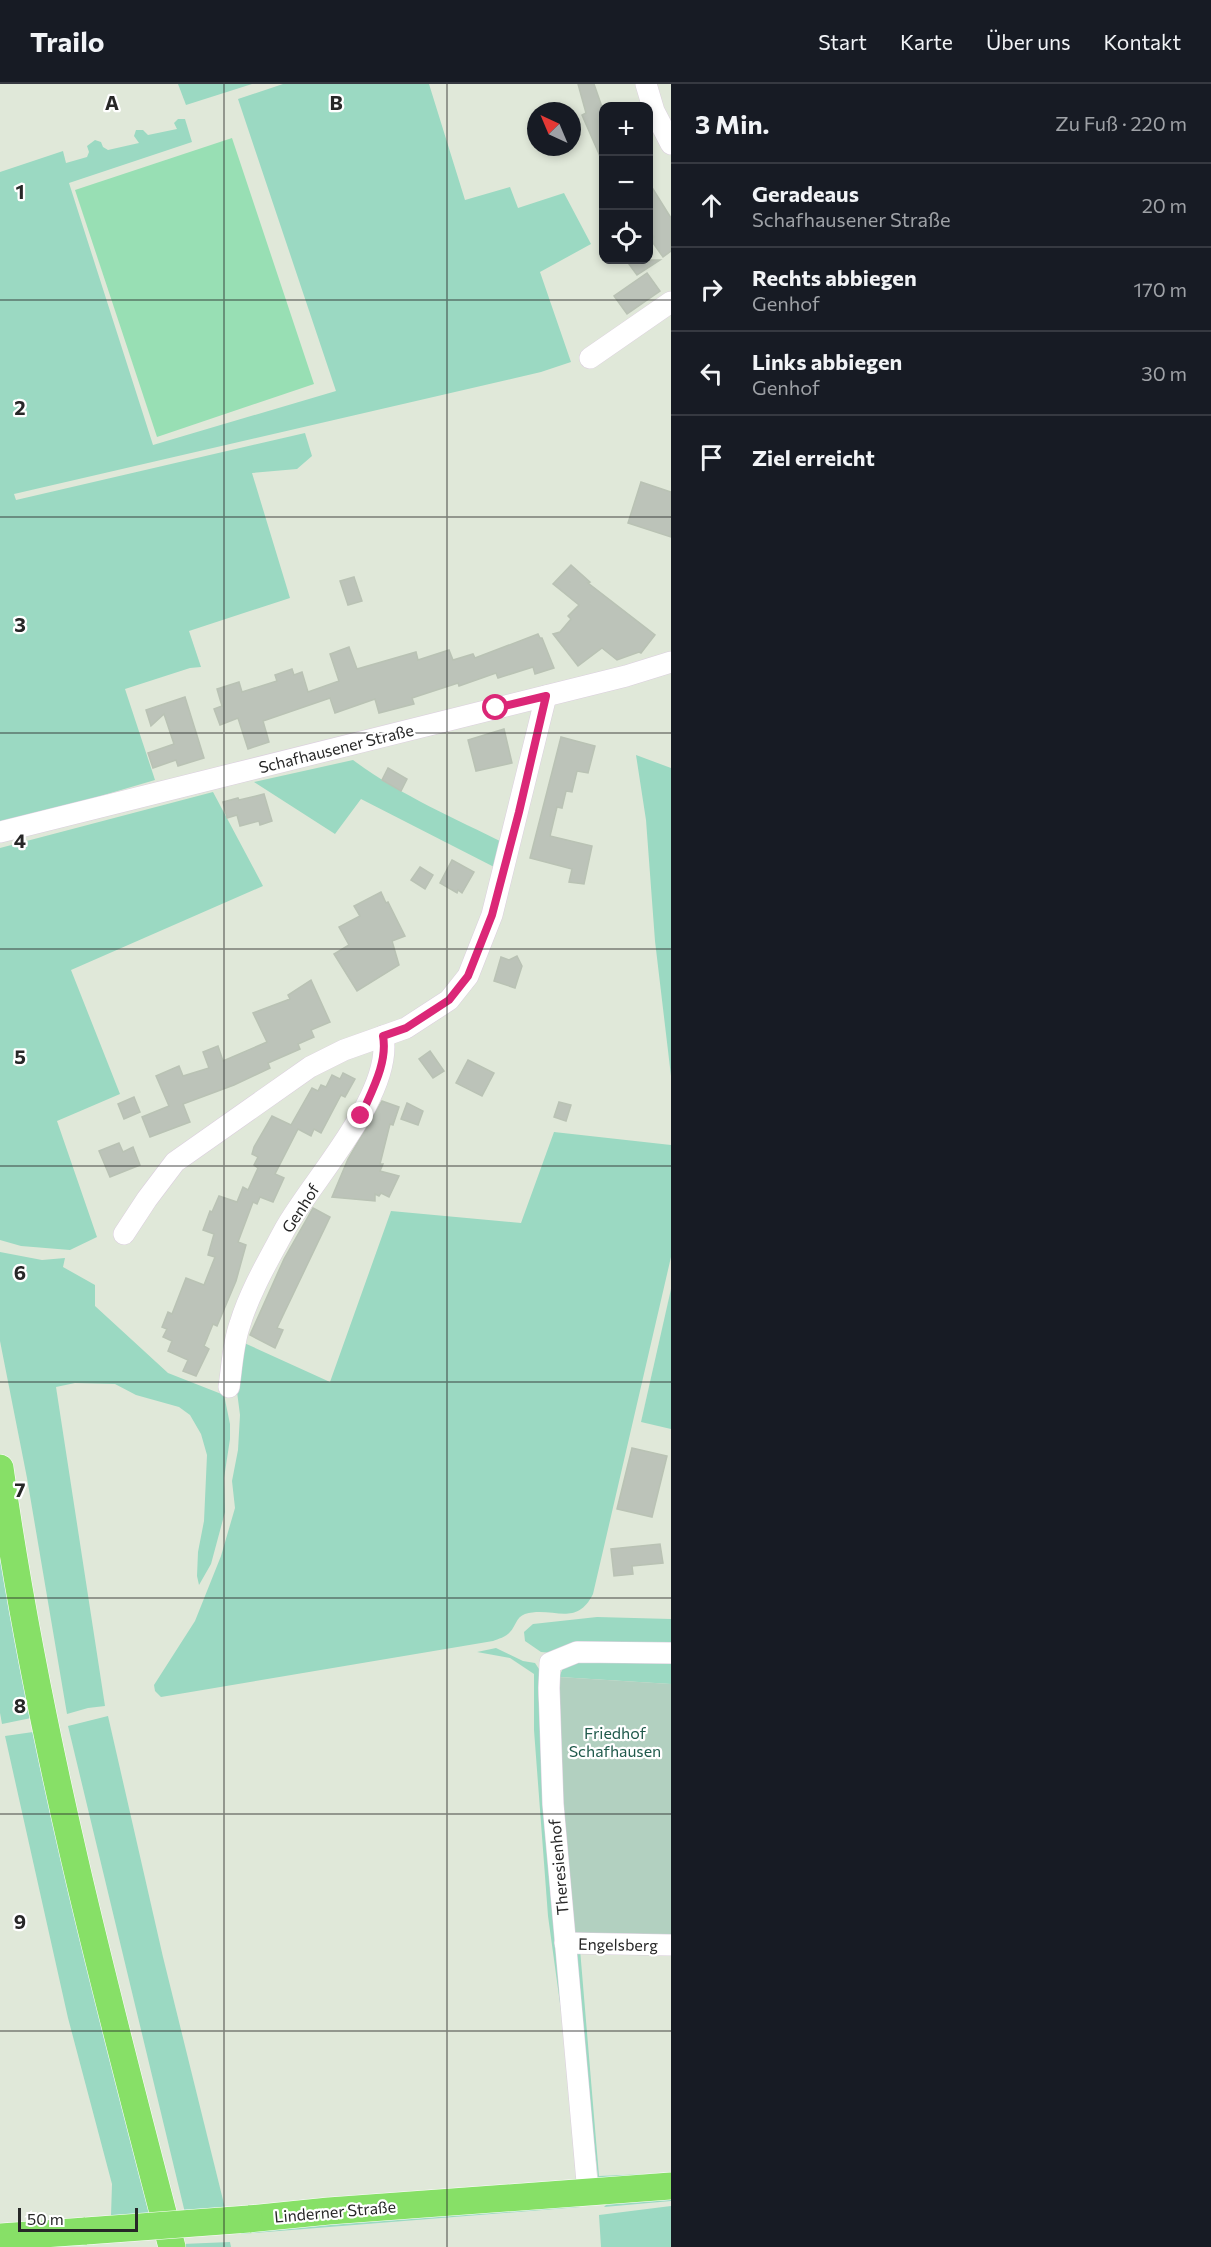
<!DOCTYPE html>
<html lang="de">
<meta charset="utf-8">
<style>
:root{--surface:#171b24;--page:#20242c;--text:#f1f3f6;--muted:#9ea1a6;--line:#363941}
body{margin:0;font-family:Commissioner,sans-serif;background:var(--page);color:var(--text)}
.controls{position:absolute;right:18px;top:18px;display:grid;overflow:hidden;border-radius:12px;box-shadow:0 3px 9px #0003}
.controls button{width:54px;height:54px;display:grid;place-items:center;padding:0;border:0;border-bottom:2px solid var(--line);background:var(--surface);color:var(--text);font:30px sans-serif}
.compass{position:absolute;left:527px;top:18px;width:54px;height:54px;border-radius:50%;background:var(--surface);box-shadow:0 3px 9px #0003;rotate:316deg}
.scale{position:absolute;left:18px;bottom:15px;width:120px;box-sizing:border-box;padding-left:6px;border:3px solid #272727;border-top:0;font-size:16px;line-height:21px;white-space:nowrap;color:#272727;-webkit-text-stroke:4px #fff;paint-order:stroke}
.stop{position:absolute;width:18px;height:18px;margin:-14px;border:4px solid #db2777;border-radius:50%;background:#fff}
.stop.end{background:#db2777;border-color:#fff;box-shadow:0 2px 6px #0008}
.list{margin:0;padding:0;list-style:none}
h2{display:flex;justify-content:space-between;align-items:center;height:78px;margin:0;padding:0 24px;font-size:26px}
h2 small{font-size:20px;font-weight:400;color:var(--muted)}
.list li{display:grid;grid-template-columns:39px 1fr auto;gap:18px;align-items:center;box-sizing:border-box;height:84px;padding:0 24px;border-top:2px solid var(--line)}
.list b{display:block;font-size:22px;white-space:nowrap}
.list p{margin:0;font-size:20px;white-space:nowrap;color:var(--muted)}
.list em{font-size:20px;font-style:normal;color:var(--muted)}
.icon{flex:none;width:33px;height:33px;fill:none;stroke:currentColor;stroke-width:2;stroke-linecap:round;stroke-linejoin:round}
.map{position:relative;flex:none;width:671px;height:2163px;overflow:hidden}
header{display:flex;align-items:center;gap:36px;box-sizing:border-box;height:84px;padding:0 30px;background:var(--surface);border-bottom:2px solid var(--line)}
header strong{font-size:28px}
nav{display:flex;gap:33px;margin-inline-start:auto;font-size:21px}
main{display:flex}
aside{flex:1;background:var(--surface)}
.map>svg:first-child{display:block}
.green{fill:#9bd9c2}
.cemetery{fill:#b2d0c0}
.pitch{fill:#98dfb4}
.building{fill:#bcc3b9;stroke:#b9c2b4;stroke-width:1.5}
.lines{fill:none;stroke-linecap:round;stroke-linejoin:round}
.minor-casing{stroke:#dbcfde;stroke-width:22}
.major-casing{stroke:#fff;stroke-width:28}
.minor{stroke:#fff;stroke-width:21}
.major{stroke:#87e067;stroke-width:27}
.major-bridge-casing{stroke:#fff;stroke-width:28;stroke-linecap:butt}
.major-bridge{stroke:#87e067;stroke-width:27}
.route{stroke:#db2777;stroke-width:8}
.grid{fill:none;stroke:#272727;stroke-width:1.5;stroke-opacity:0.55}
.labels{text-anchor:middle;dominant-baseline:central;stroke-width:4.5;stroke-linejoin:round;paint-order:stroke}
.street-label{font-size:16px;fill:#272727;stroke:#fff}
.park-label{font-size:16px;fill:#205a4c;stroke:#fff}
.grid-label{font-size:20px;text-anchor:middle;font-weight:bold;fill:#272727;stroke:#fff;stroke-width:4.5;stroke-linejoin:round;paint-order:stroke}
</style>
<header>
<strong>Trailo</strong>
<nav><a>Start</a><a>Karte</a><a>Über uns</a><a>Kontakt</a></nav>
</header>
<main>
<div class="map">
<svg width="671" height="2163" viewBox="0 0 671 2163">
<rect width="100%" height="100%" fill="#e0e8d9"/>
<g class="green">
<polygon points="178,0 252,0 186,21"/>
<polygon points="283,0 429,0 465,116 510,103 518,124 564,109 591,160 540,188 571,278 541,288 14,410 16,416 305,349 312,372 297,385 252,389 290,514 189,547 201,583 190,584 125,605 155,696 63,723 0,738 0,88 63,67 66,79 87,73 89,68 87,62 95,56 101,58 103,63 108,66 139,59 134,52 136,46 143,46 148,51 177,45 174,39 178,35 185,35 192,58 69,99 153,361 336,307 238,15"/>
<polygon points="636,671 671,684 671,992 655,857 646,736"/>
<path d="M353,676C400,711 454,734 506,760L498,785L361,715L335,750L254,698Z"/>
<polygon points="213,708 263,802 71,886 120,1010 57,1037 97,1153 70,1166 21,1162 0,1156 0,764"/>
<path d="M554,1048L671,1061V1173L593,1510C576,1544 553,1522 525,1530C516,1533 516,1542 510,1548C506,1553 498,1555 493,1557L161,1613L155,1607L154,1601L195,1537L221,1472L235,1424L232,1397L238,1366L240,1331L236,1300L242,1258L330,1298L391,1127L521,1139Z"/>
<polygon points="0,1168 42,1176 65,1174 63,1183 95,1201 95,1222 168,1289 224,1311 230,1340 230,1355 224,1394 225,1428 211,1480 199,1501 197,1492 198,1468 204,1437 207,1371 201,1350 190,1331 179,1323 136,1311 115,1300 75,1299 56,1303 105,1622 88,1624 67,1630 27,1394 0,1257"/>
<polygon points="671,1205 671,1345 641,1338"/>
<polygon points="0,1459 36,1633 2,1640 0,1629"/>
<polygon points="597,1533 671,1535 671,1562 602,1558 584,1560 553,1569 541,1568 525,1557 524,1548 533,1540"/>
<polygon points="496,1564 523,1577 535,1579 541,1588 538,1607 566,1963 548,1832 534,1646 534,1590 510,1574 477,1568"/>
<polygon points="582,1575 671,1577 671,1600 559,1593 564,1582"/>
<polygon points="108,1632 163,1873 225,2124 186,2133 68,1642"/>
<polygon points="40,1647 158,2137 111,2132 112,2100 68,1934 5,1652"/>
<polygon points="580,1865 599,2092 671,2089 605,2104 598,2093 572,1870"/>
<polygon points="671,2112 671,2117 604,2123 610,2117"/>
<polygon points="576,2118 580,2123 241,2150 243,2145"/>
<polygon points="671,2122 671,2163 601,2163 599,2131"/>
<polygon points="230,2158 231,2163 183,2163 182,2160"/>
</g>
<polygon class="cemetery" points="559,1593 671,1600 671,1856 569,1856 559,1688"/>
<polygon class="pitch" points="232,54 314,300 157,353 75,106"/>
<g class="building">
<polygon points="578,0 594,0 603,26 603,79 582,31 586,29"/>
<polygon points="648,97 671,134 671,167 663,173 651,156 654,153 648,145"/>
<polygon points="626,176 660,176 637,191"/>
<polygon points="647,189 660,207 627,230 614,212"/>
<polygon points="641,398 671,408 671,453 628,439"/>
<polygon points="571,481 590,498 588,499 655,551 641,569 639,568 617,576 602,564 578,582 553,550 560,548 571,535 568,532 579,521 553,500"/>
<polygon points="354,493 362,517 348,521 340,497"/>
<polygon points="538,550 540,554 542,554 554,584 535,590 533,583 498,594 496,589 459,602 458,599 412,614 414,620 379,629 375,615 335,629 330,614 263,637 269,658 248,665 238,634 220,641 214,625 222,622 217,605 239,598 242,608 277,597 275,591 292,585 294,591 302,588 308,608 339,597 330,570 349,563 357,585 416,568 418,576 449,566 453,576 473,570 475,574"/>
<polygon points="185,613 204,674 178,682 176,676 153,684 148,669 174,660 164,630 151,642 146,626"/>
<polygon points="504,645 512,679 476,687 468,656"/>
<polygon points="561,653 595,662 588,689 577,687 572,708 566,707 562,724 557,723 550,752 592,762 584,800 569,798 572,785 530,774"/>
<polygon points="388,684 407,695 401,707 382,696"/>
<polygon points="264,710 272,737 260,741 259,737 240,742 237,731 227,734 223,718 238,714 239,716"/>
<polygon points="452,776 474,788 462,809 458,806 457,809 440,799"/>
<polygon points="420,783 433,791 425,805 411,796"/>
<polygon points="381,808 386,819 388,818 405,852 392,857 399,881 357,907 334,870 349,861 339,843 360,832 354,822"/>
<polygon points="517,872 522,882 515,904 494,897 501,873 509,876"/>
<polygon points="311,896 330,938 311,946 314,953 298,960 300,965 268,979 270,984 234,1001 183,1020 190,1038 150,1053 142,1033 169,1022 156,992 179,982 183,992 209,984 203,968 218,962 223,977 267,958 253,929 290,915 288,911"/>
<polygon points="430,967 444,987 433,994 419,975"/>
<polygon points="468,976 494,989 482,1012 456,999"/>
<polygon points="343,989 355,995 345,1013 341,1011 321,1049 314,1045 311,1052 298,1045 275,1090 284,1094 273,1118 260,1113 257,1120 253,1118 238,1158 246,1161 236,1197 217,1242 213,1240 204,1262 209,1265 196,1292 183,1287 188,1276 168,1267 172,1257 163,1253 167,1245 162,1243 168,1228 172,1230 186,1194 204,1201 215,1173 208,1171 214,1150 203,1146 210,1127 212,1128 219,1112 237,1118 243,1103 248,1106 258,1084 254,1081 258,1073 252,1070 254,1063 272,1032 291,1041 312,1004 318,1007 321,1001 326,1003 332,991 340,995"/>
<polygon points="134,1013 140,1028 124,1035 118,1020"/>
<polygon points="382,1017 399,1023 393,1041 390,1040 380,1080 383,1080 380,1087 399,1092 389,1113 381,1109 379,1112 375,1110 375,1117 332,1113 348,1075"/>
<polygon points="559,1018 571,1021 566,1037 554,1033"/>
<polygon points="407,1019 423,1027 418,1041 401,1035"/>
<polygon points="119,1059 123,1068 133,1063 140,1081 110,1093 99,1067"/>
<polygon points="313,1124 330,1133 277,1244 283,1246 275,1264 250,1251 284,1175"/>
<polygon points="632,1364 667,1372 652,1433 617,1425"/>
<polygon points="660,1460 663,1479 632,1482 633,1490 614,1492 611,1465"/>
</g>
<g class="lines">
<defs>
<g id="minor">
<polyline points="646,0 654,27 671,60"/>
<polyline points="590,274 671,218"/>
<polyline points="0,748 626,592 671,578"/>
<polyline points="124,1150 147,1115 175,1078 310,983 344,966 406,944 449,916 468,892 492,831 546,612"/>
<path d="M229,1303C232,1283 233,1259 240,1240C250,1207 269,1175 285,1145C312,1096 394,1010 383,952"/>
<polyline points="565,1859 671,1861"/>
<polyline points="588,2109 553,1720 549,1604 550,1579 577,1568 671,1569"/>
</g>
<g id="major">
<path d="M0,1384C37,1647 105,1907 172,2163"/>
<polyline points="249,2135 329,2127 671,2102"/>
<polyline points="0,2153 86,2147"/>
</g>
</defs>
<use href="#minor" class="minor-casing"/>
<use href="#major" class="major-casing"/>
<use href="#minor" class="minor"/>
<use href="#major" class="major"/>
<defs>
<polyline id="major-bridge" points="86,2147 249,2135"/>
</defs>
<use href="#major-bridge" class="major-bridge-casing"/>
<use href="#major-bridge" class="major-bridge"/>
</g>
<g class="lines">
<path class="route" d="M361,1032C371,1008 388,979 383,952L406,944L449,916L468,892L492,831L519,728L546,612L496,624"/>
</g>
<path class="grid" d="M224,0V2163M447,0V2163M0,216H671M0,433H671M0,649H671M0,865H671M0,1082H671M0,1298H671M0,1514H671M0,1730H671M0,1947H671"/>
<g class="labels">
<g class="street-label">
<text transform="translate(336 664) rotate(-14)">Schafhausener Straße</text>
<text transform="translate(300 1124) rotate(-57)">Genhof</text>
<text transform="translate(558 1783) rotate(-95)">Theresienhof</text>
<text transform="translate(618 1860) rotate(1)">Engelsberg</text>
<text transform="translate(335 2127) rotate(-5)">Linderner Straße</text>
</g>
<g class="park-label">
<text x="615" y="1648">Friedhof<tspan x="615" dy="18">Schafhausen</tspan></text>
</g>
</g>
<g class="grid-label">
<text x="112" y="26">A</text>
<text x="336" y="26">B</text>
<text x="20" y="115">1</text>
<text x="20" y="331">2</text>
<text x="20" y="548">3</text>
<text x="20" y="764">4</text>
<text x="20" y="980">5</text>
<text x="20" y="1196">6</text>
<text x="20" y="1413">7</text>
<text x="20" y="1629">8</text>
<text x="20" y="1845">9</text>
</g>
</svg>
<div class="controls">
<button>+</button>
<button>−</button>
<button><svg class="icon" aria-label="locate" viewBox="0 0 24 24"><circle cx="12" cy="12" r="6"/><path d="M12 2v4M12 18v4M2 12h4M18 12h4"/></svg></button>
</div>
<svg class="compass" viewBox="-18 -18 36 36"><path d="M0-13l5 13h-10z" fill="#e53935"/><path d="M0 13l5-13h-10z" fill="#9ea1a6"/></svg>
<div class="scale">50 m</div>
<div class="stop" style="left:496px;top:624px"></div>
<div class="stop end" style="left:361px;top:1032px"></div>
</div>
<aside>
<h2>3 Min.<small>Zu Fuß · 220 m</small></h2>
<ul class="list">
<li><svg class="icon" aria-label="ahead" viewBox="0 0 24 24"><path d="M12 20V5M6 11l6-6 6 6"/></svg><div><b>Geradeaus</b><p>Schafhausener Straße</p></div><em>20 m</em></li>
<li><svg class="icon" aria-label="right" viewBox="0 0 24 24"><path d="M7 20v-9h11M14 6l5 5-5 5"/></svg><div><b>Rechts abbiegen</b><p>Genhof</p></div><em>170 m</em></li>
<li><svg class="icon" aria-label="left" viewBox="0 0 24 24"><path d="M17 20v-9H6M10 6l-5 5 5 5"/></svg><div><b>Links abbiegen</b><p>Genhof</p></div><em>30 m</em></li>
<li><svg class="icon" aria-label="arrive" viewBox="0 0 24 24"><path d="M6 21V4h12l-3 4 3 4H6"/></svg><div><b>Ziel erreicht</b></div></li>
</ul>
</aside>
</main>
